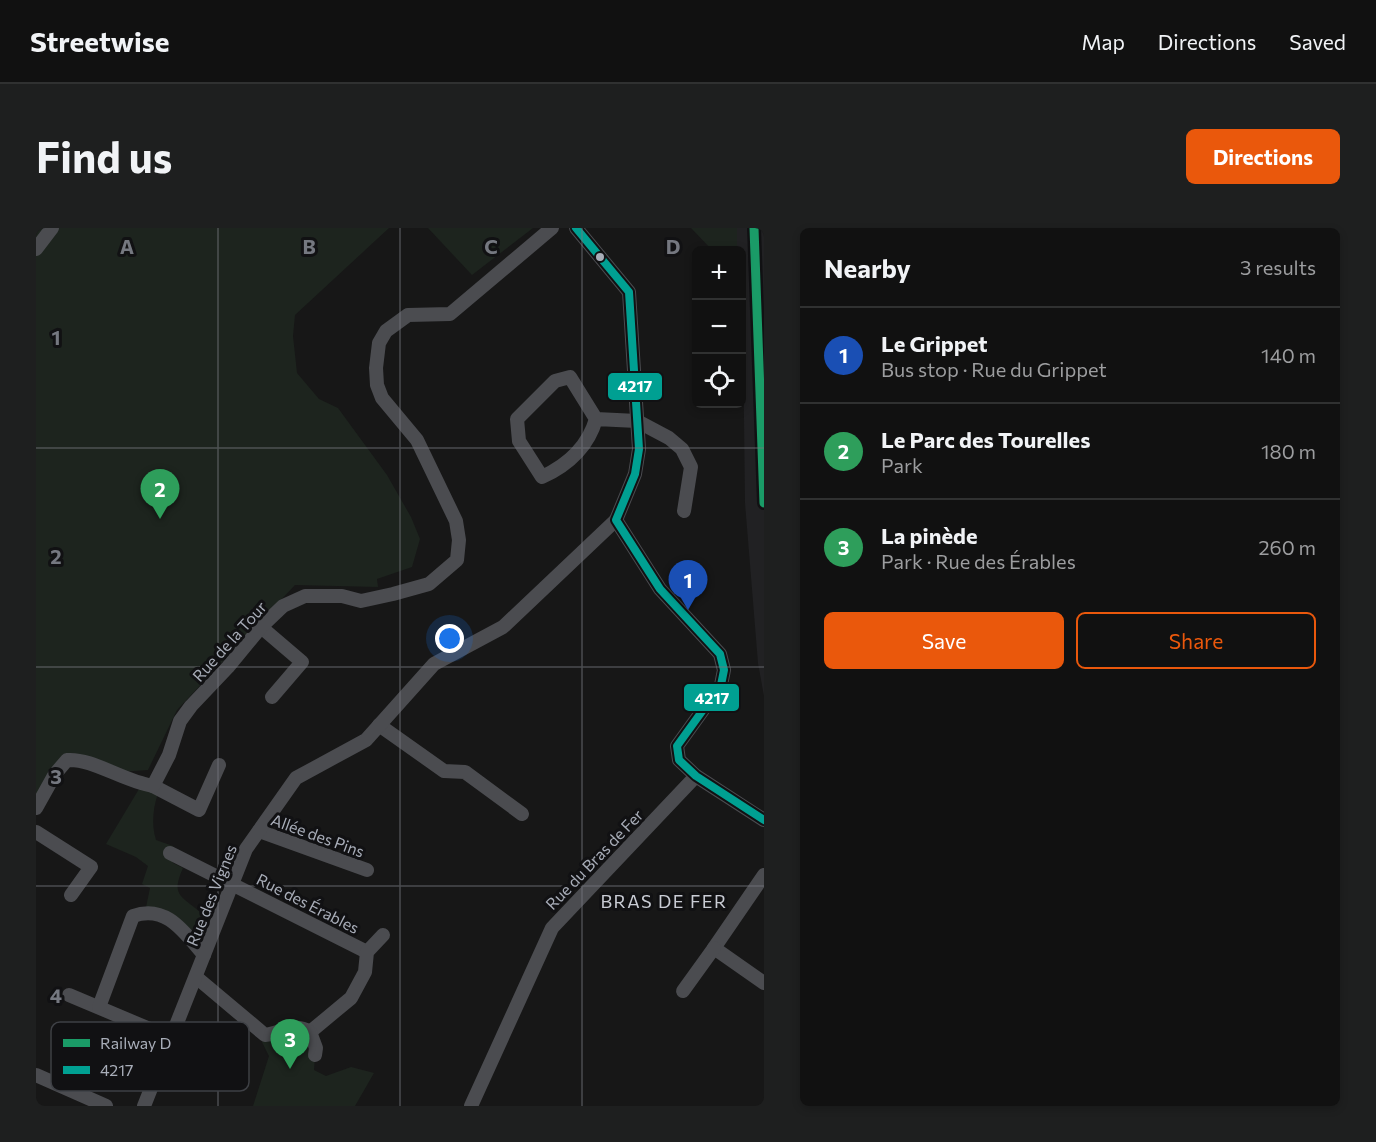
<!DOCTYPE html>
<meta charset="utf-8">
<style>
:root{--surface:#111;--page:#1e1f1f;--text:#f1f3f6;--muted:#9c9d9f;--line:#303131;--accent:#ea580c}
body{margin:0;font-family:Commissioner,sans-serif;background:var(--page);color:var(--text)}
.controls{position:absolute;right:18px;top:18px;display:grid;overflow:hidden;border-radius:9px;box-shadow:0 3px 9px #0003}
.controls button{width:54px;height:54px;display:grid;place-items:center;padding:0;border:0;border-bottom:2px solid var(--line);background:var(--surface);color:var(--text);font:30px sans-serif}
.you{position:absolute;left:414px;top:411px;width:21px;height:21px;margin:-15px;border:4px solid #fff;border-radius:50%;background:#1a73e8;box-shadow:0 0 0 9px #1a73e833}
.badge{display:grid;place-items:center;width:39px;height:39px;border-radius:50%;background:var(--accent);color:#fff;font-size:20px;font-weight:700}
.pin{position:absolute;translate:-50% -50px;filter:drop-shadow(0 2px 3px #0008)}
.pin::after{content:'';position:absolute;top:32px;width:21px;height:18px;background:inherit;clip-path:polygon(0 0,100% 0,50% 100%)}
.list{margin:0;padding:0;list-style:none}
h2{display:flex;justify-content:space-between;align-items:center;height:78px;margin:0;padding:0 24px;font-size:26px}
h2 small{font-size:20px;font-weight:400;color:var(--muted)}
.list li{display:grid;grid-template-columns:39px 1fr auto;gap:18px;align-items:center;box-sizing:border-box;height:96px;padding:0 24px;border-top:2px solid var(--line)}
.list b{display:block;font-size:22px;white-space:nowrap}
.list p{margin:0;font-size:20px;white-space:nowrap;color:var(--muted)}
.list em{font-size:20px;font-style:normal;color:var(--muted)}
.actions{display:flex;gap:12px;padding:18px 24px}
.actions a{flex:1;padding:14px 0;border:2px solid var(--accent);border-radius:9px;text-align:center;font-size:21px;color:var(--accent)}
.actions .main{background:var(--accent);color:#fff}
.icon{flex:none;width:33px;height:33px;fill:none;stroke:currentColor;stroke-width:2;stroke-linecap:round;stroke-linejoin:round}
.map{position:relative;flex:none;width:728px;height:878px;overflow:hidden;border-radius:9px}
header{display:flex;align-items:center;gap:36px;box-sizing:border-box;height:84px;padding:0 30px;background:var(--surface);border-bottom:2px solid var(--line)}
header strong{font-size:28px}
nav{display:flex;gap:33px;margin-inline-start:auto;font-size:21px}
.intro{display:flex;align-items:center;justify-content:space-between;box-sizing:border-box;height:144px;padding:0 36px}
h1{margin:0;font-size:42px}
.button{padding:15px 27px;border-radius:9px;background:var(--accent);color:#fff;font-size:21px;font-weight:700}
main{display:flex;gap:36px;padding:0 36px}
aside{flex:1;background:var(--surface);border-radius:9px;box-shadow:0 3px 9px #0003}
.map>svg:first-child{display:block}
.built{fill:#212123}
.green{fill:#1d241e}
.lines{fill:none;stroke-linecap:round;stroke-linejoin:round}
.street{stroke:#4b4c50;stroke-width:14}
.bus-1-casing{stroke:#111113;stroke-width:12}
.bus-1{stroke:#00a092;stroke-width:8}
.rail-1-casing{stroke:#111113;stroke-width:14}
.rail-1{stroke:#1a9b67;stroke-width:9}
.grid{fill:none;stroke:#757880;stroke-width:1.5;stroke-opacity:0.55}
.bus-dot{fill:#a8adb8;stroke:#111113;stroke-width:2}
.labels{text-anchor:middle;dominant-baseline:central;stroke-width:6;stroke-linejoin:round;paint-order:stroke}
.street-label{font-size:16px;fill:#a8adb8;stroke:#111113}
.neighbourhood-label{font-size:18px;letter-spacing:1.5px;fill:#c9ccd4;stroke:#111113}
.key{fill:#111113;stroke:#3e4045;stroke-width:1.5}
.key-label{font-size:16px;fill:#a8adb8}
.grid-label{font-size:20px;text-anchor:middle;font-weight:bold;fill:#757880;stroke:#111113;stroke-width:6;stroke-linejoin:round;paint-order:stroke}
.line-badge{stroke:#111113;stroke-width:2}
.badge-label{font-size:16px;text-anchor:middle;font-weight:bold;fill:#fff}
</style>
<header>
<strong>Streetwise</strong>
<nav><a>Map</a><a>Directions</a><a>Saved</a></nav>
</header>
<div class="intro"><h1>Find us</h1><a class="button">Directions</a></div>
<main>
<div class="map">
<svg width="728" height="878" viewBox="0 0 728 878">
<rect width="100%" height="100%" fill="#171717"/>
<polygon class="built" points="701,0 728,0 728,468 722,435 709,275 706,22 701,22"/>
<g class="green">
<polygon points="0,0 353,0 259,87 257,108 261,145 283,171 302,180 351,247 375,289 384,311 376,339 341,351 342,359 259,357 141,482 112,542 84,544 37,525 0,585"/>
<polygon points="392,0 497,0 436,47"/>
<polygon points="655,0 701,0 701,22 676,22"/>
<path d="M106,556L124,561C117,576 115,596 120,612L137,618L134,625L137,635L147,640C135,667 144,667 164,684L174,682L176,685L164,708L154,711L109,684L114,660L106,656L112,638L100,629L70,616Z"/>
<polygon points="248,804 268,804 279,827 278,842 290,848 315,839 338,845 319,878 217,878 233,828 226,814"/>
</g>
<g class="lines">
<g class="street">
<polyline points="540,0 593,64 603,221 599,246 580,292 624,361 684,426 688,442 685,457 641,518 643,532 660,548 728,592"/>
<polyline points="0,21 16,0"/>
<path d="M560,191C552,219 532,237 506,249L483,213L481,191L519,153L534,149L560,191L601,193L633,210L646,221L655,239L648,283"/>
<polyline points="225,399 266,434 236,469"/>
<polyline points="343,497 408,543 429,544 486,586"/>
<polyline points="117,558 163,582 183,537"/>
<path d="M0,580L19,546L31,532C56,530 87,553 117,558L133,527L144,493L155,478L192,439L225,399L247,378L269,368H306L325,373L357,366L393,356L421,332L423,312L420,293L381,212L346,170L341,157L340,140L343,115L350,103L372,87L414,86L516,0"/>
<polyline points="223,603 331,642"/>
<polyline points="0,604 55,639 35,667"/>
<polyline points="134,625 331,724"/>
<polyline points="728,647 678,720 728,755"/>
<path d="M160,749L229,807C246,805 257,794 274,804L315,770L329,744L331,724L347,707"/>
<polyline points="647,763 678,720"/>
<polyline points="33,767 135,810"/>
<path d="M63,779L97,688C130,676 148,704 168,727"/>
<polyline points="274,804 280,820 279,827"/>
<polyline points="130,823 177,843"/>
<polyline points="0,847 70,878"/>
<polyline points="108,878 210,621 260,550 330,512 398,436 467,399 580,292"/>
<polyline points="435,878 516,700 660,548"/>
</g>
<defs>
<polyline id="bus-1" points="540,0 593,64 603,221 599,246 580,292 624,361 684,426 688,442 685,457 641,518 643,532 660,548 728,592"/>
</defs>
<use href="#bus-1" class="bus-1-casing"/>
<use href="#bus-1" class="bus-1"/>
<defs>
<polyline id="rail-1" points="718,0 728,275"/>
</defs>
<use href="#rail-1" class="rail-1-casing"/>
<use href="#rail-1" class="rail-1"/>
</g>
<path class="grid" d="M182,0V878M364,0V878M546,0V878M0,220H728M0,439H728M0,658H728"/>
<circle class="bus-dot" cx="564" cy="29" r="5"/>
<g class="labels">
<g class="street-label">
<text transform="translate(193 413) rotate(-48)">Rue de la Tour</text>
<text transform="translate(282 607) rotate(20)">Allée des Pins</text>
<text transform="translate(558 631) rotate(-46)">Rue du Bras de Fer</text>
<text transform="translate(175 667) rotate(-68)">Rue des Vignes</text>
<text transform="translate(272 675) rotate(27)">Rue des Érables</text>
</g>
<g class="neighbourhood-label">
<text x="628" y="673">BRAS DE FER</text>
</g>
</g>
<rect x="15" y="794" width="198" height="69" rx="9" class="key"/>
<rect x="27" y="811" width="27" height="8" fill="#1a9b67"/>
<rect x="27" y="838" width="27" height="8" fill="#00a092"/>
<g class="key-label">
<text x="64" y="821">Railway D</text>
<text x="64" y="848">4217</text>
</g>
<g class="grid-label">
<text x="91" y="26">A</text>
<text x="273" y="26">B</text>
<text x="455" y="26">C</text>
<text x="637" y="26">D</text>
<text x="20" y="117">1</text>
<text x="20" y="336">2</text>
<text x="20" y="556">3</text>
<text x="20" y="775">4</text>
</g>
<g class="line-badge">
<rect x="571" y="144" width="56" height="29" rx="6" fill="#00a092"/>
<rect x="647" y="455" width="57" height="29" rx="6" fill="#00a092"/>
</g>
<g class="badge-label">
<text x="599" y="164">4217</text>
<text x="676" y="476">4217</text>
</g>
</svg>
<div class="controls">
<button>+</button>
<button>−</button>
<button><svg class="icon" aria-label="locate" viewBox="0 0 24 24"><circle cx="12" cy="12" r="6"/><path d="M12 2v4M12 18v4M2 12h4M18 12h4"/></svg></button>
</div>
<div class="you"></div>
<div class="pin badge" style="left:652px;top:382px;background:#1a4fb4">1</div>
<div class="pin badge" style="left:124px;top:291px;background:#2e9e5b">2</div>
<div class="pin badge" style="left:254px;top:841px;background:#2e9e5b">3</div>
</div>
<aside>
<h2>Nearby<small>3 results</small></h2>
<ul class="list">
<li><span class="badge" style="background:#1a4fb4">1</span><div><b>Le Grippet</b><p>Bus stop · Rue du Grippet</p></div><em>140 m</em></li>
<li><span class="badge" style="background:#2e9e5b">2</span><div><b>Le Parc des Tourelles</b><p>Park</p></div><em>180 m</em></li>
<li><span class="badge" style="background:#2e9e5b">3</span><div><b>La pinède</b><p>Park · Rue des Érables</p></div><em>260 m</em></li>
</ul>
<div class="actions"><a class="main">Save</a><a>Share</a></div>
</aside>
</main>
